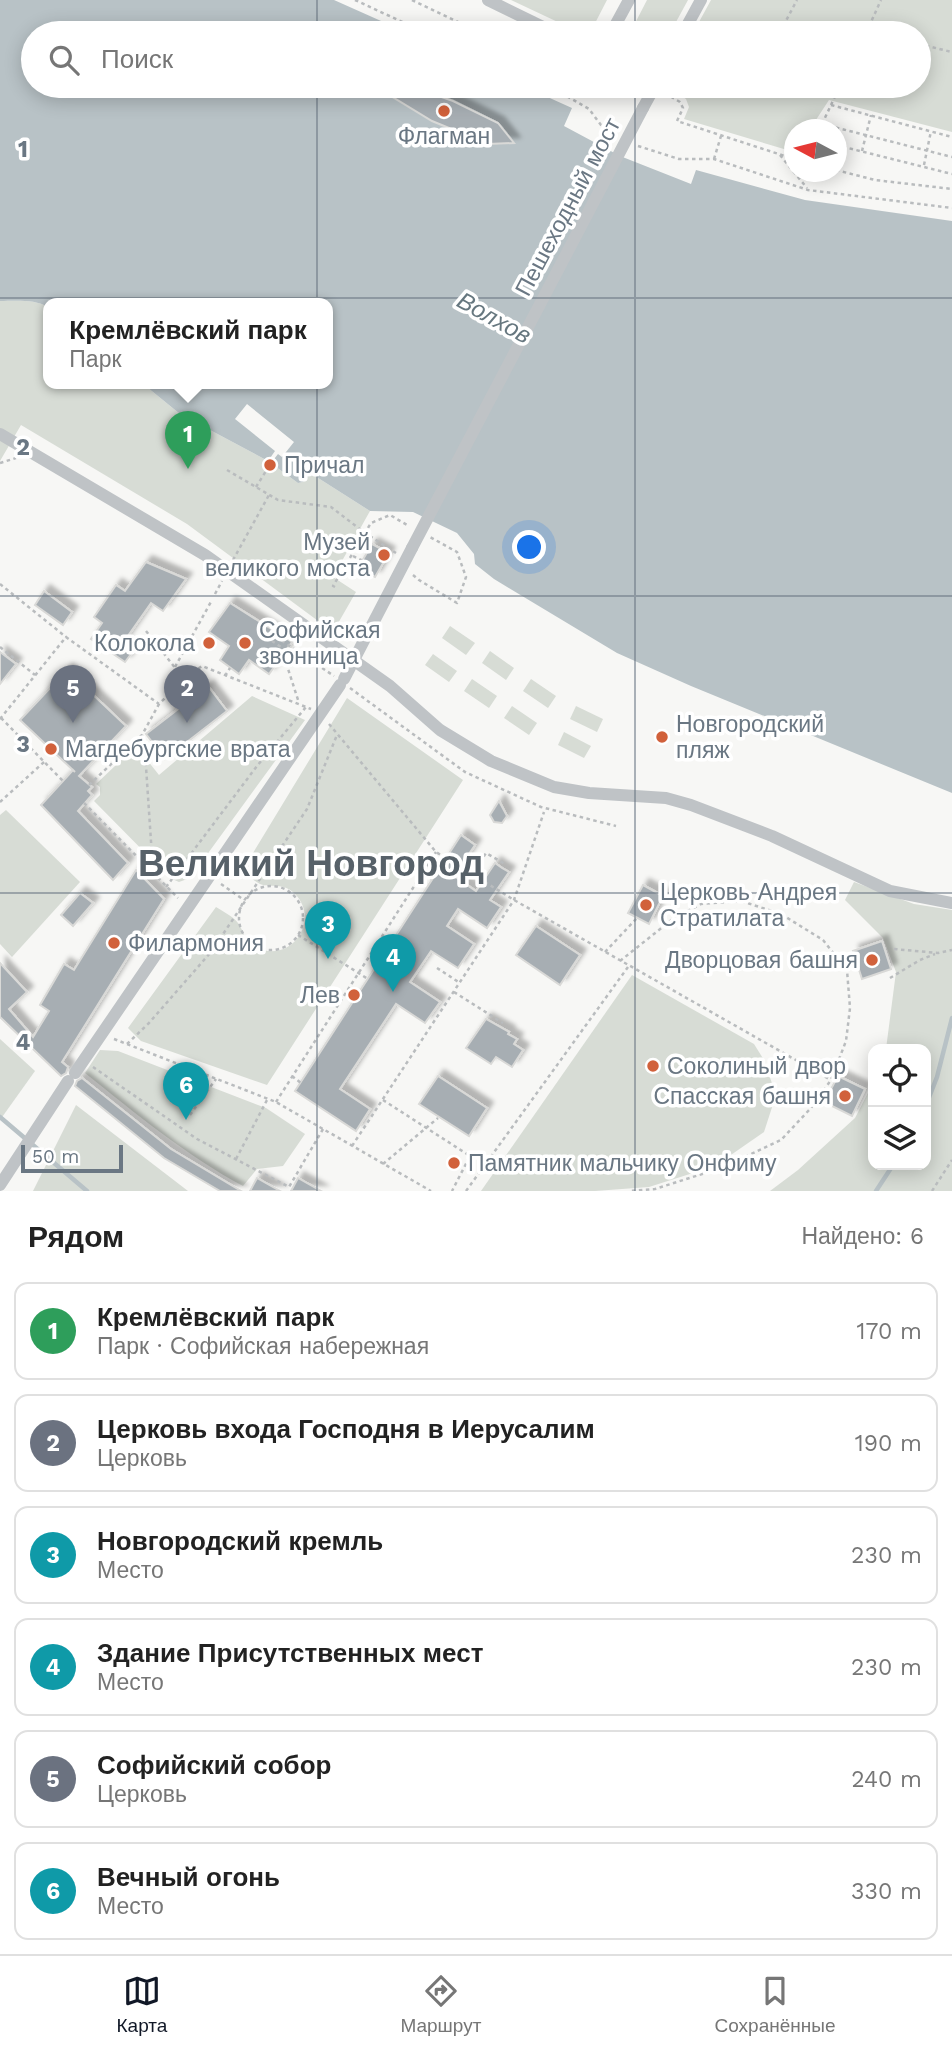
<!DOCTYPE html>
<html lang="ru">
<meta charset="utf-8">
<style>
:root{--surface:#fff;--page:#f6f6f6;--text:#222;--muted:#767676;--line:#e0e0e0;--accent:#111827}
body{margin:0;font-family:"Work Sans",sans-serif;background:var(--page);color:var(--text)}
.controls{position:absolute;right:21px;bottom:21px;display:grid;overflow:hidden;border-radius:14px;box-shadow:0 4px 18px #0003}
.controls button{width:63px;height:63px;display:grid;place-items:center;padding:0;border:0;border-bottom:2px solid var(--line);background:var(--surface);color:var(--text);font:35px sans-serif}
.compass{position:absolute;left:784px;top:119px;width:63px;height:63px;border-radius:50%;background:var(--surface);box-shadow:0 4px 18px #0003;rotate:277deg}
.scale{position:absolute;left:21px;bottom:18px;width:102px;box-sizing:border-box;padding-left:7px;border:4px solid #6a7783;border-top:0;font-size:19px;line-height:24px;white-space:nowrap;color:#6a7783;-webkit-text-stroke:5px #fff;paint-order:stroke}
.you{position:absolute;left:530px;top:548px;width:24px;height:24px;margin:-18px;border:5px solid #fff;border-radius:50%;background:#1a73e8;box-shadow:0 0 0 10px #1a73e833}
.badge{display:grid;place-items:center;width:46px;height:46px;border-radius:50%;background:var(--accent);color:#fff;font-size:23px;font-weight:700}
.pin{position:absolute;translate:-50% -58px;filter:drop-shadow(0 2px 4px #0008)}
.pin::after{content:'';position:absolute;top:37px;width:24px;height:21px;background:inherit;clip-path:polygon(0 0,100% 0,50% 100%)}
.popup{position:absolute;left:43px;top:298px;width:290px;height:91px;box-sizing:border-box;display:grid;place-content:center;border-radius:14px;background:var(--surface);filter:drop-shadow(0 2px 5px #0005);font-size:23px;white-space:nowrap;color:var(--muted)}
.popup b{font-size:26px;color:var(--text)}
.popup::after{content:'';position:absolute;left:50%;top:100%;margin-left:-14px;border:14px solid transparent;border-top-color:var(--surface)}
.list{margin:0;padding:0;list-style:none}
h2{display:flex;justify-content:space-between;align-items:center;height:91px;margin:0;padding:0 28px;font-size:30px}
h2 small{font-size:23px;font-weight:400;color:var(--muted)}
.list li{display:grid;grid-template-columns:46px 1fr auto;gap:21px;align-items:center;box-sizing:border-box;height:98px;margin:0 14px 14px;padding:0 14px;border:2px solid var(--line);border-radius:14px}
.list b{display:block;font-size:26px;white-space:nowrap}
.list p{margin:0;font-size:23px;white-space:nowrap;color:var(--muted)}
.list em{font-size:23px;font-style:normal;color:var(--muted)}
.icon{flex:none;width:38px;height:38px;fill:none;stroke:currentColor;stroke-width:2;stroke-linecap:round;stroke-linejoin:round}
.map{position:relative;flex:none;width:952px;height:1191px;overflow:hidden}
.search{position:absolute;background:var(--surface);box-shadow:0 4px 18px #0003;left:21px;right:21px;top:21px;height:77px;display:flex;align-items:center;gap:18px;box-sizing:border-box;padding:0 24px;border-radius:38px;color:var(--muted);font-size:26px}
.sheet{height:763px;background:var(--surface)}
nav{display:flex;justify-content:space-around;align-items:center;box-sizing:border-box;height:98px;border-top:2px solid var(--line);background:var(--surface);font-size:19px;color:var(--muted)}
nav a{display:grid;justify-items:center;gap:4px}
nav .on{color:var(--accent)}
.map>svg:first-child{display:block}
.green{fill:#d7dcd5}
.water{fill:#b8c2c6}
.pier{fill:#f7f7f5}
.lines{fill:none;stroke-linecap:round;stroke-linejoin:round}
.stream{stroke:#b8c2c6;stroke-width:4.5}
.building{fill:#a7aeb3;stroke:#d9d9d7;stroke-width:2;filter:url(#shadow)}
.path{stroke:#b9bcbe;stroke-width:2.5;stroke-dasharray:3.5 3.5;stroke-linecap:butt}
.street{stroke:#bfc3c6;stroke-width:12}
.street-bridge{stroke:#bfc3c6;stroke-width:12}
.grid{fill:none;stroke:#6a7783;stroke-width:2;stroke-opacity:0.55}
.poi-dot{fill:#d1613b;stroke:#fff;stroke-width:2.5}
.labels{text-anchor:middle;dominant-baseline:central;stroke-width:7;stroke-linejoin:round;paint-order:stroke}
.poi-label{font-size:23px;fill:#6a7783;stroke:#fff;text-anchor:start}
.street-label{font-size:23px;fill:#6a7783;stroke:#fff}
.water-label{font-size:24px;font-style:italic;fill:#66777f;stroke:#fff}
.town-label{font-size:37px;font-weight:bold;fill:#576169;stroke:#fff}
.grid-label{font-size:23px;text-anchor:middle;font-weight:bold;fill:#6a7783;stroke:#fff;stroke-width:7;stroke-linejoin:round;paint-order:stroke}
</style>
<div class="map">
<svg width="952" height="1191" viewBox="0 0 952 1191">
<defs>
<filter id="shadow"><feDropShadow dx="6" dy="-6" stdDeviation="2" flood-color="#0004"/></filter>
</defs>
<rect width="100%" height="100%" fill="#f7f7f5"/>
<g class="green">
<polygon points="511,0 607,0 591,31 576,24 562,24"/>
<polygon points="647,0 688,0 670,33 630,33"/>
<polygon points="711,0 952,0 952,132 829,100 810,129 794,130 794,152 684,119 689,107 686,99 667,86 919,86 919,33 693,33"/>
<path d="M0,301C15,301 35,299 48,307V383H142L180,414L268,461L298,483L303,482L309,476H315L370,511L333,577L356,592L333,632L187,524L21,425L0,461Z"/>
<polygon points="450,626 475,643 466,655 442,638"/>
<polygon points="490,651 514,668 506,680 482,663"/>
<polygon points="433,654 457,671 449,682 425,665"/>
<polygon points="472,679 497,696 489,708 464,691"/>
<polygon points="531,679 556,696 548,708 523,691"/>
<polygon points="252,696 305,720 190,878 179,882 170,878 94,801 100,795 100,787 96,784 136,746 159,775"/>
<path d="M347,698L463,780L267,1085L141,1041L128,1028L216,907C222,911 234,917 238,923C247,936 243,945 263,950C295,959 319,918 295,894C282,881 272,889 260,884C254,881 247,875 242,871Z"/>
<polygon points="512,706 537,723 529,735 504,718"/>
<polygon points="576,706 603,719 597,732 570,719"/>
<polygon points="564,732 591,746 584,758 558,745"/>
<polygon points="6,810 80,882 12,957 0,944 0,815"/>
<polygon points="854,882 914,904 952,910 952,1191 770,1191 798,1170 855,1118 873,1083 873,1165 926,1165 926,1049 886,1049 896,972 883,938 845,900"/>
<polygon points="632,975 754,1044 764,1060 776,1095 764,1132 715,1166 649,1187 595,1191 481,1191"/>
<polygon points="0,1039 35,1071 0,1120"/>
<path d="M100,1050L118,1051L266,1108L305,1134L283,1166L257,1169L243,1186C187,1156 135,1113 85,1073Z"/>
<polygon points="76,1105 188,1191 33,1191"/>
</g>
<path class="water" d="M0,0H334L408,33H33V86H523L572,108L564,126L620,156L691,184L696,170L805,200L952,221V793L691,686L617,653L494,579L475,564L474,554L457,533L413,512L370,511L315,476H309L303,482L298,483L268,461L180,414L142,383H328V303H48V307C35,299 15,301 0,301Z"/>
<polygon class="pier" points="247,404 294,442 282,457 278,454 271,463 268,461 275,451 235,419"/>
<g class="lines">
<g class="stream">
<polyline points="926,1105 937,1077 952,1018"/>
<polyline points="0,1117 87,1191"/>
<polyline points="876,1191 893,1165"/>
</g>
</g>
<g class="building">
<polygon points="396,86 410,86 453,101 498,123 514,143 488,144 432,121 391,96"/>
<polygon points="372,544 389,553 375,577 358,568"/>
<polygon points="146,562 186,579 163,611 151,603 123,643 134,650 125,662 91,639 102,623 94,617 116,585 125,591"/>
<polygon points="44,591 72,612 63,625 35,605"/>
<polygon points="230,603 292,642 269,674 249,660 239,674 220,660 229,646 209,632"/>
<polygon points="0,652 16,664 0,684"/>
<polygon points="67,670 126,726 79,776 92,787 88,791 92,795 78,811 128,863 113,880 41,805 73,770 75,772 20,720"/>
<polygon points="208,686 227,711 165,759 146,734"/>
<polygon points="499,801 507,816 502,823 494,822 490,815"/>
<polygon points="461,835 475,845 454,876 476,891 495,863 502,868 509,872 490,900 501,907 487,928 458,909 447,926 474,944 458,968 431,951 410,982 440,1002 425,1023 396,1004 340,1089 370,1109 356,1131 295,1091"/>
<polygon points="136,870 164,899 62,1062 68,1067 66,1073 61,1076 0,1017 0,963 27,992 9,1009 33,1037 49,1011 40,1005 64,964 74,970"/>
<polygon points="643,885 663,896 649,924 628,913"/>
<polygon points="80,893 93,903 73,926 61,915"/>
<polygon points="536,926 580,955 560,985 516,955"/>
<polygon points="882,941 891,969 862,979 853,951"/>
<polygon points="486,1019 509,1032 508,1034 517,1039 514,1044 523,1050 512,1067 496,1057 491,1064 466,1048"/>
<polygon points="438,1076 487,1108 469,1136 419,1104"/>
<polygon points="838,1076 865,1089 852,1116 824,1102"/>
<polygon points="82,1078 171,1149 241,1191 220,1191 164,1158 75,1086 77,1081"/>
<polygon points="257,1178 280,1191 250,1191"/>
<polygon points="298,1178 321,1191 291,1191"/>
</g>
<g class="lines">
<g class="path">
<polyline points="355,0 426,33"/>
<polyline points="412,0 481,33"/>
<polyline points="868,31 878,33"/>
<polyline points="780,32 797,0"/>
<polyline points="866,33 881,0"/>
<polyline points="919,44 952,52"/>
<polyline points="549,86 589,109 601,125 617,134"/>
<polyline points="599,86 617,92 620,86"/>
<polyline points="665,93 680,102 683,108 677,121 794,159"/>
<polyline points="442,96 446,86"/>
<polyline points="831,105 952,137"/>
<polyline points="822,124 840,86"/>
<polyline points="819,130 822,124 952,157"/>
<polyline points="836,145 952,174"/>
<polyline points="638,146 679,159 714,159 808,190 952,208"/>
<polyline points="862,151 871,115"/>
<polyline points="780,155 807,188"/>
<polyline points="714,159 721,136"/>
<polyline points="924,165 931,131"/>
<polyline points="836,170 875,180 952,189"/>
<polyline points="0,463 16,458"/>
<polyline points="227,470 278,500 331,507 365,533 396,553"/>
<polyline points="256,487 271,463"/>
<polyline points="353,556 363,561"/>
<polyline points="233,560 269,495"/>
<polyline points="413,575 419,580 457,603 466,577 457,552 430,537"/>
<polyline points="0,584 66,637"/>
<polyline points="335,587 333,586 371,523 390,515 409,526"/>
<polyline points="215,594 222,581"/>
<polyline points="146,631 184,679"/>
<polyline points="266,637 269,632 334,676"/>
<polyline points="266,637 281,647 299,703"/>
<polyline points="0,647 35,675"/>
<polyline points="175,667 212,600"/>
<polyline points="225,676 230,668"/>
<polyline points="350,688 465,772 541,807 616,826"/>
<polyline points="1,718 63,781"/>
<polyline points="0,719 66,637 159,704 184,679 202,666 311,709"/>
<polyline points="329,724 436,852 514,900 831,1080"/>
<polyline points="142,735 145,752 153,871"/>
<polyline points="89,785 142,735 159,704"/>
<polyline points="0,802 44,762"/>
<polyline points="84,803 178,898"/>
<polyline points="423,873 433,880"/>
<polyline points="472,874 486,853 505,864"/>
<polyline points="221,884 244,900"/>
<circle cx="271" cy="918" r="32"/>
<polyline points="166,887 257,766 306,707"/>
<polyline points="298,935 368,979"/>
<polyline points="894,949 938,953 952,950"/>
<polyline points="605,952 637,918"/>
<polyline points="620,961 674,918 701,904 741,901 781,914 823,940 847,970 850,1008 846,1041 831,1080 811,1108 781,1140 721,1168 655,1189 630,1191"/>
<polyline points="437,968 460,983"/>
<polyline points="890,978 920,960 935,954"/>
<polyline points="454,992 503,1023"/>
<polyline points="114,1039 276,1102 431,1191"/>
<polyline points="127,1044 149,1023 211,952 307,809 337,735"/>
<polyline points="93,1067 197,1139 289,1187 323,1129"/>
<polyline points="292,1076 301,1083"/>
<polyline points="383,1100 470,1156 452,1191"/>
<polyline points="276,1102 436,852"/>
<polyline points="190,1115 216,1079"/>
<polyline points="352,1146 514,900 544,812"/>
<polyline points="236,1159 267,1100"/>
<polyline points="383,1164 438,1118"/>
<polyline points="466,1191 628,967"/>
<polyline points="932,1191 952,1160"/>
</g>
<g class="street">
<polyline points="488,0 555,33"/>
<polyline points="611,33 629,0"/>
<polyline points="683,33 701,0"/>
<polyline points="643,108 655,86"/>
<polyline points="0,434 205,555 390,686 440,730 491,761 554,787 589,793 666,798 691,805 772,836 890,891 952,903"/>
<polyline points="344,679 412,548"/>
<polyline points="75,1073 340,685"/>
<polyline points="0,1185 68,1081"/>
</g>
<polyline class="street-bridge" points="412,548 643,108"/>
</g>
<path class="grid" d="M317,0V33M635,0V33M317,86V1191M635,86V1191M0,298H952M0,596H952M0,893H952"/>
<g class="poi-dot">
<circle cx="444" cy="111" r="7"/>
<circle cx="270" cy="465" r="7"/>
<circle cx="384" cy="555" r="7"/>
<circle cx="209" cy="643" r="7"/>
<circle cx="245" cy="643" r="7"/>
<circle cx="662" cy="737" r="7"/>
<circle cx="51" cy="749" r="7"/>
<circle cx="646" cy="905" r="7"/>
<circle cx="114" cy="943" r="7"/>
<circle cx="872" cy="960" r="7"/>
<circle cx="354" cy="995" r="7"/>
<circle cx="653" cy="1066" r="7"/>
<circle cx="845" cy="1096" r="7"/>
<circle cx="454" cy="1163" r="7"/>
</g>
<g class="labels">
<g class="poi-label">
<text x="444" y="136" text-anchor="middle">Флагман</text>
<text x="284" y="465">Причал</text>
<text x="370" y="542" text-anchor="end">Музей<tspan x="370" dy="26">великого моста</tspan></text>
<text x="259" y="630">Софийская<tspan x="259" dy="26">звонница</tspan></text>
<text x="195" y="643" text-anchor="end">Колокола</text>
<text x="676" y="724">Новгородский<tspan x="676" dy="26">пляж</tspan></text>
<text x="65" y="749">Магдебургские врата</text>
<text x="660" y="892">Церковь Андрея<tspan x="660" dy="26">Стратилата</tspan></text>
<text x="128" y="943">Филармония</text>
<text x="858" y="960" text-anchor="end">Дворцовая башня</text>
<text x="340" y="995" text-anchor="end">Лев</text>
<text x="667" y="1066">Соколиный двор</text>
<text x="831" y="1096" text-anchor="end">Спасская башня</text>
<text x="468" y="1163">Памятник мальчику Онфиму</text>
</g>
<g class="street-label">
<text transform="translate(568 207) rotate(-62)">Пешеходный мост</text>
</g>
<g class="water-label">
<text transform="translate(494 318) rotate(29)">Волхов</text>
</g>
<g class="town-label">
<text x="311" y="863">Великий Новгород</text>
</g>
</g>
<g class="grid-label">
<text x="23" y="157">1</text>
<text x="23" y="455">2</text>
<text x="23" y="752">3</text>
<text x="23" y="1050">4</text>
</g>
</svg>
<div class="controls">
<button><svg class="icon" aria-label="locate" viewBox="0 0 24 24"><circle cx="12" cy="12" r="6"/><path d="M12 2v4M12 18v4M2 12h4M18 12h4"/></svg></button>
<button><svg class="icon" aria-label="layers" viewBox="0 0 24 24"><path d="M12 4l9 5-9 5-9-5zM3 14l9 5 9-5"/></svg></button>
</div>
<svg class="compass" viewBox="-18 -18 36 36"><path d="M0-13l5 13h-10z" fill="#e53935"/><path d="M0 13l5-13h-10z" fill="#767676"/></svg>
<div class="scale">50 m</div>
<div class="you"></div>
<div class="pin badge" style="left:188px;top:469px;background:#2e9e5b">1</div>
<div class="popup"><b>Кремлёвский парк</b>Парк</div>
<div class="pin badge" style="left:187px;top:723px;background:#6b7280">2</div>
<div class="pin badge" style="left:328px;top:959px;background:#0f9aa8">3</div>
<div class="pin badge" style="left:393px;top:992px;background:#0f9aa8">4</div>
<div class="pin badge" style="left:73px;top:723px;background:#6b7280">5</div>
<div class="pin badge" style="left:186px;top:1120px;background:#0f9aa8">6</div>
<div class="search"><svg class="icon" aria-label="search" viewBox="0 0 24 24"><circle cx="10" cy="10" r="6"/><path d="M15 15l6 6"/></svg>Поиск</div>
</div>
<section class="sheet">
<h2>Рядом<small>Найдено: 6</small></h2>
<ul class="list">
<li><span class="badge" style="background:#2e9e5b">1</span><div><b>Кремлёвский парк</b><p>Парк · Софийская набережная</p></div><em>170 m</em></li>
<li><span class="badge" style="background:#6b7280">2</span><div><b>Церковь входа Господня в Иерусалим</b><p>Церковь</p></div><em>190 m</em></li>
<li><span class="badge" style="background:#0f9aa8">3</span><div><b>Новгородский кремль</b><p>Место</p></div><em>230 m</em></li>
<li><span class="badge" style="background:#0f9aa8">4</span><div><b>Здание Присутственных мест</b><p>Место</p></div><em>230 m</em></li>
<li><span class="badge" style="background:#6b7280">5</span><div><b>Софийский собор</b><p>Церковь</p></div><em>240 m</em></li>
<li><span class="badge" style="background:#0f9aa8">6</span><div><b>Вечный огонь</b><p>Место</p></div><em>330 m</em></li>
</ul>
</section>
<nav>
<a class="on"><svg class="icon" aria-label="map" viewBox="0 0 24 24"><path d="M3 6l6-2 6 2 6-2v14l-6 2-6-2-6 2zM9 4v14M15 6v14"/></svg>Карта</a>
<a><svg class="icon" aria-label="directions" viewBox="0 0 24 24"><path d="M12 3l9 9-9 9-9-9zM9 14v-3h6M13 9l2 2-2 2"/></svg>Маршрут</a>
<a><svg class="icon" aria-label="saved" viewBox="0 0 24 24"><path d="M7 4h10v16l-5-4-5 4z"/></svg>Сохранённые</a>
</nav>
